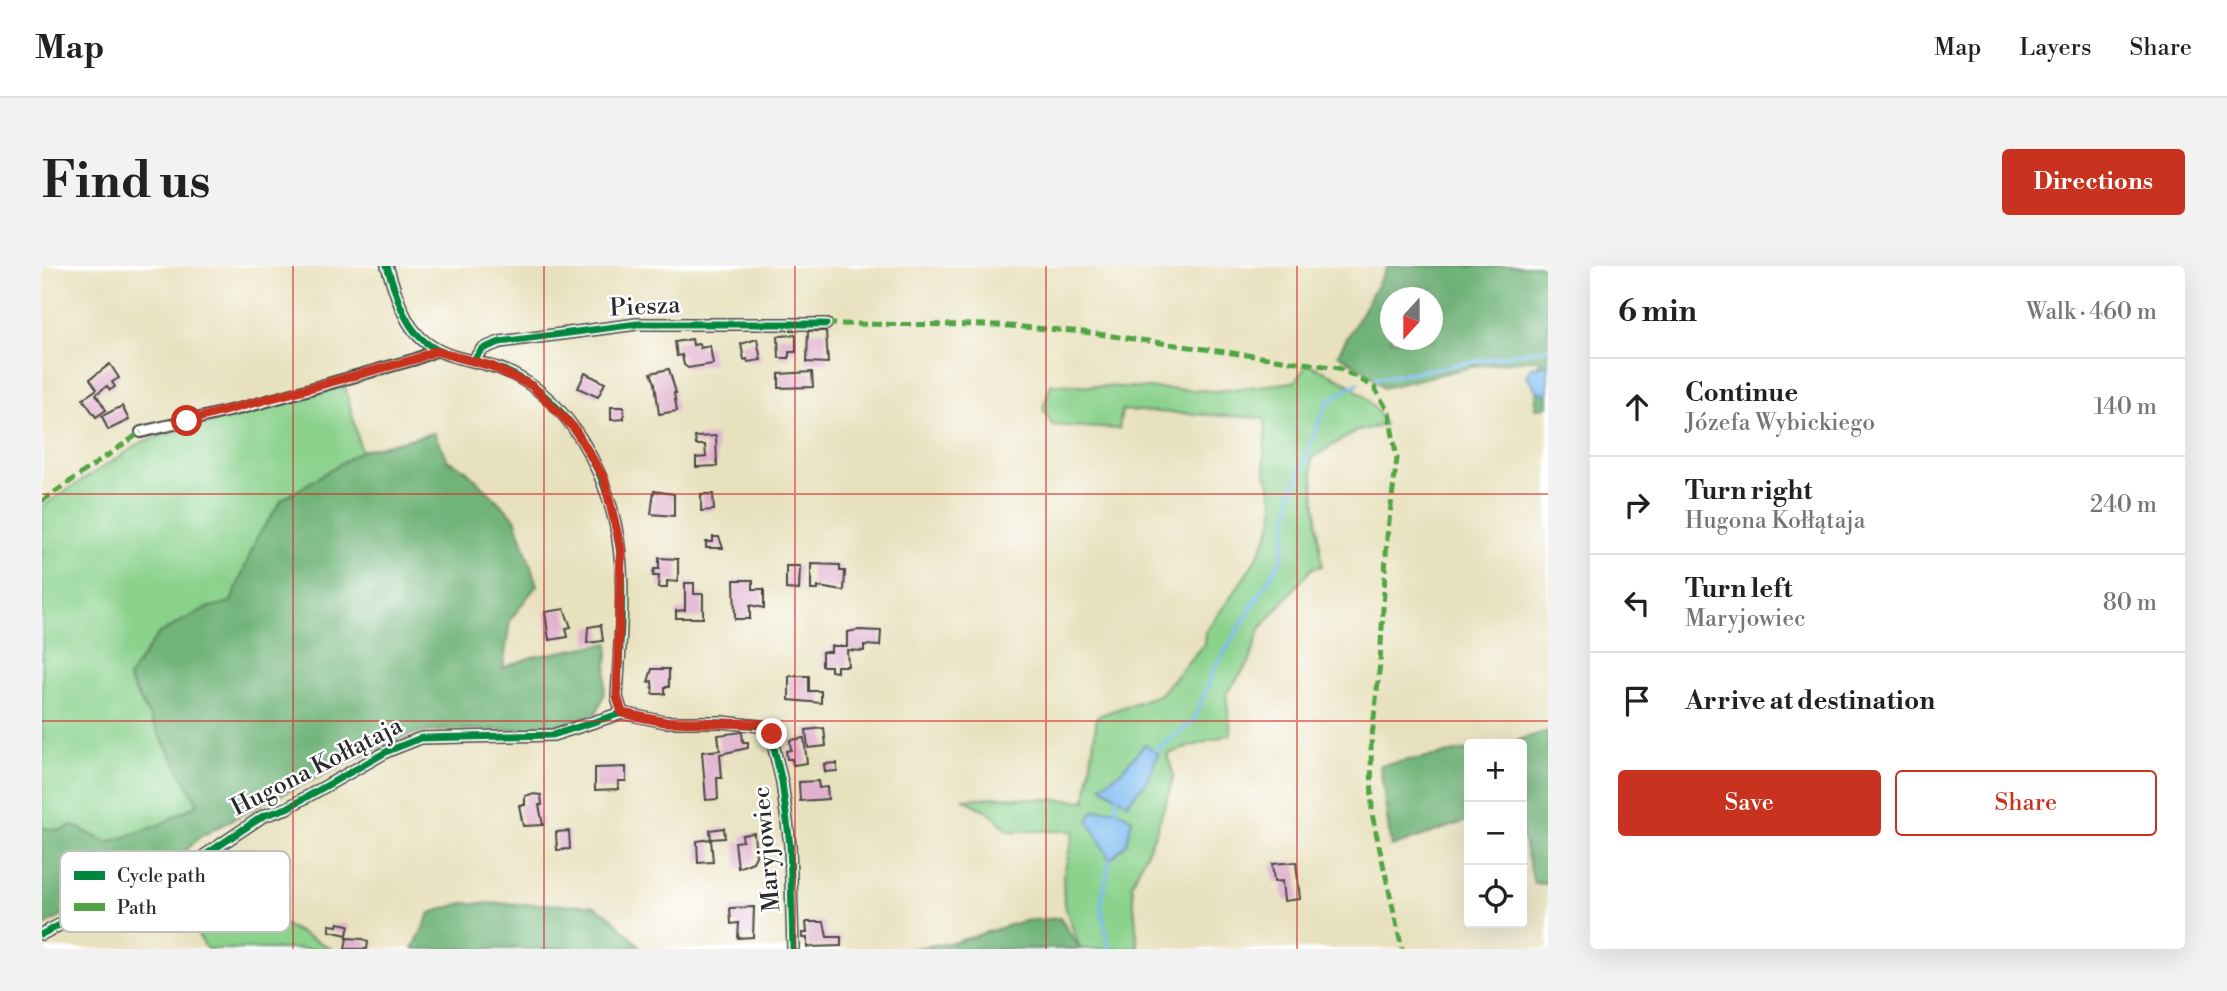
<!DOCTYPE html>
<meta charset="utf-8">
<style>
:root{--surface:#fff;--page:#f2f2f2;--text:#202124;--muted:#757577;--line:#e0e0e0;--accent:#c8321e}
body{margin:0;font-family:"Libre Bodoni",serif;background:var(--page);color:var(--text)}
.controls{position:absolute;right:21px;bottom:21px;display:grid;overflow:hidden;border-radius:7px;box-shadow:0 7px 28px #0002}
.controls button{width:63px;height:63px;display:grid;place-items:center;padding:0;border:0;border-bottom:2px solid var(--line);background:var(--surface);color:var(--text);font:35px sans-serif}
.compass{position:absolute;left:1338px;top:21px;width:63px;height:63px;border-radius:50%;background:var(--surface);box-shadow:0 7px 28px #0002;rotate:201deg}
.stop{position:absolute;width:21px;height:21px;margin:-16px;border:5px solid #c8321e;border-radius:50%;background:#fff}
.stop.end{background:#c8321e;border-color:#fff;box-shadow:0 2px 7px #0008}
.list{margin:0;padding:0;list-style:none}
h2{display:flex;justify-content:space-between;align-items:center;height:91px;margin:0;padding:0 28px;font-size:30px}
h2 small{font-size:23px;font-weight:400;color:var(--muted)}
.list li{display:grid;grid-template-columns:46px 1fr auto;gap:21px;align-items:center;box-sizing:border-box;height:98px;padding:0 28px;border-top:2px solid var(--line)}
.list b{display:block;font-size:26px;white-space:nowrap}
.list p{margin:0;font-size:23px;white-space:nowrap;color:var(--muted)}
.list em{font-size:23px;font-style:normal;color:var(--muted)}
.actions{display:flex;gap:14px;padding:21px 28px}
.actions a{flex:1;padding:16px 0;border:2px solid var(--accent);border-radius:7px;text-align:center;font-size:24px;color:var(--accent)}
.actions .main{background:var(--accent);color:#fff}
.icon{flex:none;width:38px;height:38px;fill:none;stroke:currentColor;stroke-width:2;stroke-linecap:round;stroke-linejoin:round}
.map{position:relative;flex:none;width:1506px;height:683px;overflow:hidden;border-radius:7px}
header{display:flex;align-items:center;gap:42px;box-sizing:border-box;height:98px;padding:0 35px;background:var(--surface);border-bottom:2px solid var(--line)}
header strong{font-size:33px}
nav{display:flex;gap:38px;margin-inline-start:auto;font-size:24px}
.intro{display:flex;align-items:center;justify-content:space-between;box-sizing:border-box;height:168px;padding:0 42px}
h1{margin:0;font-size:49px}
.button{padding:18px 32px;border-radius:7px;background:var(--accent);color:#fff;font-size:24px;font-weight:700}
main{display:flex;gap:42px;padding:0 42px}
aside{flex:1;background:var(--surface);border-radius:7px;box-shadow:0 7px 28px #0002}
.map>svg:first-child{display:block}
.green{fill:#8bd28d;stroke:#5b7e5c;stroke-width:2}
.forest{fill:#70b478;stroke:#4e7052;stroke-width:2;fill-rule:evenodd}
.water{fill:#7fbcf2;stroke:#55748e;stroke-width:2}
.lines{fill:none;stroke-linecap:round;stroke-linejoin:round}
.stream{stroke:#7fbcf2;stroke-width:3.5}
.building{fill:#e1b1cf}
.street-casing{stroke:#474641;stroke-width:14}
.street{stroke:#fff;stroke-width:10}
.quiet{stroke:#51a443;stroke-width:5;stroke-dasharray:10 5;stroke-linecap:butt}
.cycleway-casing{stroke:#fff;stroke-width:11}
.cycleway{stroke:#00873e;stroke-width:7}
.route{stroke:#c8321e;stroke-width:9}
.grid{fill:none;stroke:#d62828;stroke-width:2;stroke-opacity:0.55}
.labels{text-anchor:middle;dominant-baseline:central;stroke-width:5;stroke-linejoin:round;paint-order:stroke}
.street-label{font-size:24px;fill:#2b2b2b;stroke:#fff}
.key{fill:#fff;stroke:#bfbfbf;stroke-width:2}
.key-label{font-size:19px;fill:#2b2b2b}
</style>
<header>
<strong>Map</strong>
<nav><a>Map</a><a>Layers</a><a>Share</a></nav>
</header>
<div class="intro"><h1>Find us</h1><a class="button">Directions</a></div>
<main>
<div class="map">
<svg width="1506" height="683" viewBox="0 0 1506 683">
<rect width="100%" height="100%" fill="#fff"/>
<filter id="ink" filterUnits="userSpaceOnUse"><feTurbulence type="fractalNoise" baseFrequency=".0143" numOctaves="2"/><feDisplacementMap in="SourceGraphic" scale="14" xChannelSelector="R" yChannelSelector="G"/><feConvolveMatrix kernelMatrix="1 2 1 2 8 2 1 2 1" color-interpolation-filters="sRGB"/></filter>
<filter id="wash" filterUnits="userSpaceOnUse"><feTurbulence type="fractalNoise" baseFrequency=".00686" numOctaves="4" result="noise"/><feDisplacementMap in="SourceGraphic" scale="28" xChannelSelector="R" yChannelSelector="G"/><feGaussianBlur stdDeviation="1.57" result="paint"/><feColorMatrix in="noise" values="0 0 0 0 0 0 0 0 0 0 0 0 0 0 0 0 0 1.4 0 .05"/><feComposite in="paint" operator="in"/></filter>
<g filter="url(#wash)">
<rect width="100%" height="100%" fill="#e8e1be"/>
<g class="green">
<path d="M1266,98C1300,113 1326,124 1343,159L1315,165L1269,192L1280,300L1270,302L1218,363L1208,395L1184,428L1189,468L1125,488L1132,510L1113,568L1090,618L1096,683H1038L1022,638L1021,611L1032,565H968L945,545L922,533L955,531L1044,535L1055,450L1117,429L1162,378L1163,366C1185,336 1231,279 1232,242C1232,227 1223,210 1222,195C1221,179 1227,167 1222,152L1080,144L1077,163L1010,159L1001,143L1009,118L1175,125L1252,116Z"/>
<polygon points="303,120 319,185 240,234 189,336 162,343 86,412 156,538 117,559 66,577 30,559 19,564 0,562 0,240 102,175"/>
<polygon points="170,586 188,632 205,647 235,655 290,683 165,683 127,624"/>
</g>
<g class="forest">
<path d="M1346,0H1506V140L1493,143L1497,93L1437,99L1341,122L1325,106L1296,88ZM1349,32H1391V74H1349Z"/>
<path d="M392,167L406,195L423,203L473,252L495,319L468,354L461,402L490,391L567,377L562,428L555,446C496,478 427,454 364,470L223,536L159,570L123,605L68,623L0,661V562L19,564L30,559L66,577L117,559L156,538L86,412L116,368L162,343L189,336L215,271L240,234L319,185Z"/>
<polygon points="1506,465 1506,618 1492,617 1480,568 1480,478 1463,478"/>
<polygon points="1427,484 1427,554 1349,581 1338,499"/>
<polygon points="421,637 551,639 568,650 597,679 595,683 371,683 388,647"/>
<polygon points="1018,652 1038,683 865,683 913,676 981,655"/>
</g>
<g class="water">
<polygon points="1506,99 1506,128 1495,125 1484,110 1489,101"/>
<polygon points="1103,478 1116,488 1105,515 1085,537 1059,520 1080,504"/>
<polygon points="1074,543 1090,553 1085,577 1068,594 1046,554 1052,545"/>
</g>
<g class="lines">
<g class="stream">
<polyline points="1334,113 1506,82"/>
<polyline points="1112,485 1151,456 1172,403 1240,292 1250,227 1285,136 1316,117"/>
<polyline points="1074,543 1075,531"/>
<polyline points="1067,683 1059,639 1068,594"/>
</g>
</g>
<g id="blocks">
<g class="building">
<polygon points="766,65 784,65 786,97 765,96"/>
<polygon points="754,69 754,86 747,86 747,92 737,92 736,70"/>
<polygon points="650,73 651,79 657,78 658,82 668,80 671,98 646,102 642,99 640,89 635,90 633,76"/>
<polygon points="715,73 719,94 706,96 705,93 702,94 699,78"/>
<polygon points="68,98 77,112 70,116 73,121 68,124 65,120 54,128 64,144 54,151 41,133 55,123 48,113"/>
<polygon points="627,103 634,127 632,127 635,145 617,148 613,117 609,107"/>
<polygon points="770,106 771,121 737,122 737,108"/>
<polygon points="543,107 563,117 556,131 536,122"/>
<polygon points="80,140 87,154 66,164 60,150"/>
<polygon points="569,141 582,141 582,153 569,154"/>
<polygon points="674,170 675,200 654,201 654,192 664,191 663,179 654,179 653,171"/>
<polygon points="612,225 632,228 632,250 609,248"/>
<polygon points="659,228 671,228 672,244 659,245"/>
<polygon points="671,271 677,271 681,282 664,282 664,276 671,276"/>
<polygon points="617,292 636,293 636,316 625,315 625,322 616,322 617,310 611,310 612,303 617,303"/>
<polygon points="769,298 798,299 798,305 803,305 802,325 776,321 776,324 769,324"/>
<polygon points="744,300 758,300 757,324 744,323"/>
<polygon points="692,314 711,314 711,323 722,323 722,342 708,339 708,353 693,353"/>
<polygon points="643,317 652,317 652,328 661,328 661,352 634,352 634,345 643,344"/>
<polygon points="522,343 529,361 524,362 526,371 507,374 503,346"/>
<polygon points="559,359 561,375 545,377 546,361"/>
<polygon points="816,364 839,365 838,380 822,379 822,385 805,384 806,400 795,400 795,406 789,405 789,400 780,400 780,386 789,386 789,380 805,380 805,366"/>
<polygon points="610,403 627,403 627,421 623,421 623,428 611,428 610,415 606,416"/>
<polygon points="747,410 767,410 767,425 779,425 779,437 747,434"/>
<polygon points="782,462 784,480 766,482 764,464"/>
<polygon points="700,466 701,476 706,476 706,482 678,488 680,512 675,512 676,533 664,534 660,486 678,484 676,469"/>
<polygon points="762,472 765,497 751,499 750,493 745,493 744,485 749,484 748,474"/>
<polygon points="795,497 795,505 783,506 782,498"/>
<polygon points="584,501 584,515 576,515 576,523 553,524 553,502"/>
<polygon points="776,515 777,522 785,521 786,533 758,535 757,516"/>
<polygon points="489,528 499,529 500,539 497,539 501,559 481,560 477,539 483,539 483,530"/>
<polygon points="682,562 683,572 669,573 668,564"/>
<polygon points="527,565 528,583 515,584 514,566"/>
<polygon points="712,567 714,590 711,596 696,602 693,576 701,575 700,569"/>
<polygon points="669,573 671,596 656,597 655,575"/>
<polygon points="1254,596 1258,633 1242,635 1240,615 1232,616 1230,598"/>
<polygon points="712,641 711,671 696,672 697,657 689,658 688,642"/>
<polygon points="764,656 782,656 785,671 799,671 799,680 765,681 765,672 760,672 760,667 765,667"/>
<polygon points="296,657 307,659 305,669 287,665 287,659 295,660"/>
<polygon points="305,672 321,673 326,676 325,683 303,683"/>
</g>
</g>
</g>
<g filter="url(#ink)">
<use href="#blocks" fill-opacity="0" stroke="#474641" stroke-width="2"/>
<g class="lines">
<defs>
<g id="street">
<path d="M345,0C359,43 366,78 414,91C433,96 453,99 470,108C499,122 522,146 539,173C592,259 580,334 575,431L580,447"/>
<polyline points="431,95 440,83 458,76 595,58 784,58"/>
<polyline points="99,166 204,141 374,93 393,85"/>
<polyline points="580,447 623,456 680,456 727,461 740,516 748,579 751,683"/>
<polyline points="0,668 64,635 113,623 221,550 245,542 346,485 379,472 511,469 580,447"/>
</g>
</defs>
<use href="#street" class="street-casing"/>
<use href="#street" class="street"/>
<g class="quiet">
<polyline points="784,58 956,59 1042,66 1297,102 1332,121 1347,147 1355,193 1345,271 1338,397 1329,480 1330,548 1360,683"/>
<polyline points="0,235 99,166"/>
</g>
<defs>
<g id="cycleway">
<path d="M345,0C359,43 366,78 414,91C433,96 453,99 470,108C499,122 522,146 539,173C592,259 580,334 575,431L580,447"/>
<polyline points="431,95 440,83 458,76 595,58 784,58"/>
<polyline points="580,447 623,456 680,456 727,461 740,516 748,579 751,683"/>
<polyline points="0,668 64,635 113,623 221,550 245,542 346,485 379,472 511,469 580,447"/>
</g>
</defs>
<use href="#cycleway" class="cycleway-casing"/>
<use href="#cycleway" class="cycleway"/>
</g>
</g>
<g class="lines" filter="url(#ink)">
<polyline class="route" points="145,155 374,93 393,85 449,100 490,120 532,162 562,212 579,283 575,430 580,447 623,456 717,458 727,461 730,468"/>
</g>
<path class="grid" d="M251,0V683M502,0V683M753,0V683M1004,0V683M1255,0V683M0,228H1506M0,455H1506"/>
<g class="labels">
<g class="street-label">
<text transform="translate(603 41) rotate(-3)">Piesza</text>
<text transform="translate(275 501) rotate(-27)">Hugona Kołłątaja</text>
<text transform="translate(725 583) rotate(-95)">Maryjowiec</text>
</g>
</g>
<rect x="18" y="585" width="230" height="81" rx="10" class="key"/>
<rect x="32" y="605" width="31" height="9" fill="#00873e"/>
<rect x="32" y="637" width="31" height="8" fill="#51a443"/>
<g class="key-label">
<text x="75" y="616">Cycle path</text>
<text x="75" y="648">Path</text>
</g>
</svg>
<div class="controls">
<button>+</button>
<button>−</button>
<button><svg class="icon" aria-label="locate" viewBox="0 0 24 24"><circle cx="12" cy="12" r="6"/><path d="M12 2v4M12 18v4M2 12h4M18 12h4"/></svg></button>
</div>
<svg class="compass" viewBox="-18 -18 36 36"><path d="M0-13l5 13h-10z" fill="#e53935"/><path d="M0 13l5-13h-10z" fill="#757577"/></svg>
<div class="stop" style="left:145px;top:155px"></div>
<div class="stop end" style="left:730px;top:468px"></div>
</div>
<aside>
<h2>6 min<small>Walk · 460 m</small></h2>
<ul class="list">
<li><svg class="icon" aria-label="ahead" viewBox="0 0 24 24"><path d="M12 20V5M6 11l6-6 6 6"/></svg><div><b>Continue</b><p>Józefa Wybickiego</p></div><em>140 m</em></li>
<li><svg class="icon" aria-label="right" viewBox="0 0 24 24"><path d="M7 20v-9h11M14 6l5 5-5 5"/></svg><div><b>Turn right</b><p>Hugona Kołłątaja</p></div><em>240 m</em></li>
<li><svg class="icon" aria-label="left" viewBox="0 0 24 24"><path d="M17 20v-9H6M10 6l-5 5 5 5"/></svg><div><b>Turn left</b><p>Maryjowiec</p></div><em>80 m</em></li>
<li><svg class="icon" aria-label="arrive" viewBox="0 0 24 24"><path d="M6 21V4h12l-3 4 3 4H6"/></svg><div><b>Arrive at destination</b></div></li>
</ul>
<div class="actions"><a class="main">Save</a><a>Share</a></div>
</aside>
</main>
